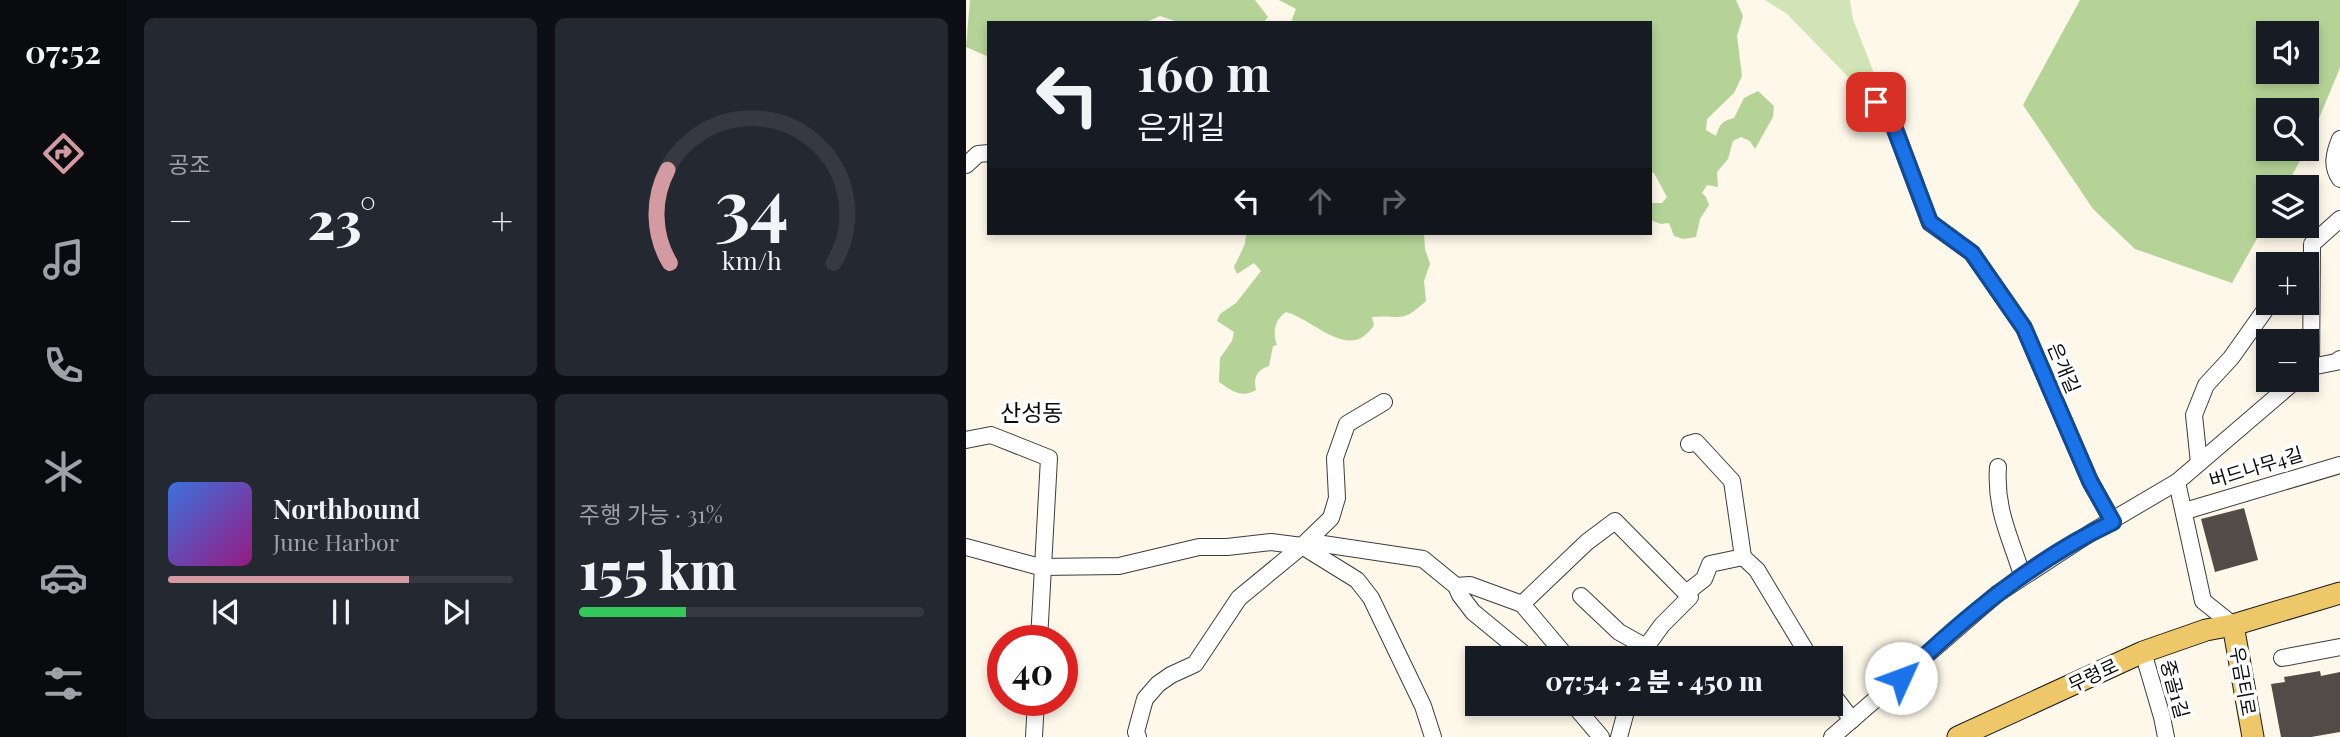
<!DOCTYPE html>
<html lang="ko">
<head>
<meta charset="utf-8">
<style>
	:root { --surface:#171b24; --page:#242831; --text:#f1f3f6; --muted:#9ea1a6; --line:#363941; --accent:#d39aa2 }
	body { margin:0; font-family:"Playfair Display","Noto Sans KR",serif; background:var(--page); color:var(--text); height:100vh; display:flex; flex-direction:column; font-size:26px; white-space:nowrap }
	* { box-sizing:border-box; margin:0 }
	p { font-size:23px; color:var(--muted) }
	.icon { flex:none; width:38px; height:38px; fill:none; stroke:currentColor; stroke-width:2; stroke-linecap:round; stroke-linejoin:round }
	.map { position:relative; flex:1; overflow:hidden }
	.side { display:flex; flex-direction:column; gap:18px; padding:18px; background:#0d0f14; width:840px }
	.side>* { flex:none }
	.hud { position:absolute; left:21px; top:21px; width:665px; height:214px; border-radius:0px; box-shadow:0 4px 10px #0003; background:#171b24; color:var(--text); overflow:hidden }
	.buttons { position:absolute; left:1290px; top:21px; display:grid; gap:14px }
	.buttons a { display:grid; place-items:center; width:63px; height:63px; border-radius:0px; background:var(--surface); box-shadow:0 4px 10px #0003; font-size:35px }
	.speed { position:absolute; left:21px; top:625px; display:flex; gap:14px; font-size:35px; font-weight:700; text-align:center }
	.speed>* { display:grid; place-content:center; width:91px; height:91px; border-radius:50%; background:var(--surface); box-shadow:0 4px 10px #0003; line-height:1 }
	.speed .limit { border:10px solid #d22; background:#fff; color:#111 }
	.pin { position:absolute; display:grid; place-items:center; width:60px; height:60px; color:#fff; margin:-30px; border-radius:14px; box-shadow:0 4px 10px #0006 }
	.me { position:absolute; width:77px; margin:-38px; rotate:47deg; stroke-linejoin:round; filter:drop-shadow(0 0 5px #0008) }
	.turn { display:flex; align-items:center; gap:24px; height:147px; padding:0 35px; font-size:32px }
	.turn .icon { width:91px; height:91px; stroke-width:2.5 }
	.turn b { display:block; font-size:49px; line-height:60px }
	.lanes { display:flex; align-items:center; height:66px; padding:0 35px; background:#0003; justify-content:center; gap:35px; direction:ltr }
	.lanes .off { opacity:.35 }
	.big { font-size:52px; font-weight:800; line-height:1.1 }
	.side .widget { flex:1; display:flex; flex-direction:column; justify-content:center; gap:10px; min-width:0; padding:0 24px; border-radius:10px; background:var(--page) }
	.side .dial { align-items:center; gap:0 }
	.dial svg { height:182px; overflow:visible; fill:none; stroke:var(--line); stroke-width:7; stroke-linecap:round; text-anchor:middle }
	.dial text { fill:var(--text); stroke:none }
	.song { display:flex; align-items:center; gap:21px }
	.cover { width:84px; height:84px; border-radius:10px; background:linear-gradient(135deg,hsl(220 70% 55%),hsl(310 70% 35%)) }
	.played { height:7px; border-radius:4px; background:linear-gradient(90deg,var(--accent) 70%,var(--line) 70%) }
	.keys { display:flex; justify-content:space-around; direction:ltr }
	.heat { display:flex; justify-content:space-between; align-items:center; font-size:38px; direction:ltr }
	.charge { height:10px; border-radius:5px; background:linear-gradient(90deg,#34c759 31%,var(--line) 0) }
	.side .tiles { flex:1; display:grid; gap:18px; grid-template-columns:repeat(2,1fr) }
	.trip { position:absolute; left:499px; top:646px; width:378px; height:70px; border-radius:0px; background:var(--surface); box-shadow:0 4px 10px #0003; font-weight:800; line-height:70px; text-align:center }
	main { display:flex; flex:1; min-height:0 }
	.tab-bar { display:flex; flex-direction:column; width:126px; justify-content:space-around; align-items:center; background:#090b0e; color:var(--muted) }
	.tab-bar .icon { width:49px; height:49px }
	.tab-bar .selected { color:var(--accent) }
	.tab-bar b { font-size:32px; color:var(--text) }
	.map>svg:first-child { display:block }
	.green { fill:#d0e4b6 }
	.forest { fill:#b5d397; fill-rule:evenodd }
	.building { fill:#524b47 }
	.lines { fill:none; stroke-linecap:round; stroke-linejoin:round }
	.minor-casing { stroke:#3d3d3d; stroke-width:18 }
	.major-casing { stroke:#1b1b1b; stroke-width:23 }
	.minor { stroke:#fff; stroke-width:16 }
	.major { stroke:#eec769; stroke-width:21 }
	.route-casing { stroke:#114b97; stroke-width:18 }
	.route { stroke:#1a73e8; stroke-width:12 }
	.labels { text-anchor:middle; stroke-width:7; stroke-linejoin:round; paint-order:stroke }
	.street-label { font-size:19px; fill:#0a0a0a; stroke:#fff }
	.quarter-label { font-size:23px; fill:#0a0a0a; stroke:#fff }
</style>
</head>
<body>
<main>
<nav class="tab-bar">
<b>07:52</b>
<svg class="icon selected" aria-label="directions" viewBox="0 0 24 24"><path d="M12 3l9 9-9 9-9-9zM9 14v-3h6M13 9l2 2-2 2"/></svg>
<svg class="icon" aria-label="music" viewBox="0 0 24 24"><path d="M9 18V5l10-2v13"/><circle cx="6" cy="18" r="3"/><circle cx="16" cy="16" r="3"/></svg>
<svg class="icon" aria-label="phone" viewBox="0 0 24 24"><path d="M5 4h4l2 5-3 2q2 4 5 5l2-3 5 2v4C11 20 4 13 5 4z"/></svg>
<svg class="icon" aria-label="climate" viewBox="0 0 24 24"><path d="M12 3v18M4 7l16 10M4 17L20 7"/></svg>
<svg class="icon" aria-label="car" viewBox="0 0 24 24"><path d="M5 17H2v-5l4-1 3-4h7l3 4 3 1v5h-3M9 17h6M6 11h13"/><circle cx="7" cy="17" r="2"/><circle cx="17" cy="17" r="2"/></svg>
<svg class="icon" aria-label="filters" viewBox="0 0 24 24"><path d="M4 7h16M4 17h16"/><circle cx="9" cy="7" r="2"/><circle cx="15" cy="17" r="2"/></svg>
</nav>
<section class="side">
<div class="tiles">
<div class="widget"><p>공조</p>
<div class="heat"><a>−</a><b class="big">23°</b><a>+</a></div>
</div>
<div class="widget dial"><svg viewBox="0 0 100 80">
<path d="M14 69A42 42 0 1 1 86 69"/>
<path d="M14 69A42 42 0 0 1 13 28" stroke="#d39aa2"/>
<text x="50" y="56" font-size="32" font-weight="700">34</text>
<text x="50" y="72" font-size="11">km/h</text>
</svg></div>
<div class="widget">
<div class="song"><i class="cover"></i><div><b>Northbound</b><p>June Harbor</p></div></div>
<div class="played"></div>
<div class="keys"><svg class="icon" aria-label="previous" viewBox="0 0 24 24"><path d="M18 5L8 12l10 7zM5 5v14"/></svg><svg class="icon" aria-label="pause" viewBox="0 0 24 24"><path d="M8 5v14M16 5v14"/></svg><svg class="icon" aria-label="next" viewBox="0 0 24 24"><path d="M6 5l10 7-10 7zM19 5v14"/></svg></div>
</div>
<div class="widget"><p>주행 가능 · 31%</p><b class="big">155 km</b><div class="charge"></div></div>
</div>
</section>
<div class="map">
<svg width="1374" height="737" viewBox="0 0 1374 737">
	<rect width="100%" height="100%" fill="#fdf8e9"/>
	<path class="green" d="M799,0H884L887,19L911,81L894,89L821,14Z"/>
	<g class="forest">
		<path d="M4,0H289L302,17L297,23H215L194,16L178,23H23V57L0,47Z"/>
		<path d="M313,0H770L777,16L771,36L776,76L768,93L741,119L740,130L750,136C754,124 756,121 768,118L778,98L792,91L808,106L807,117L789,149L784,141L775,137L767,141L762,159L751,172L752,187L741,185L736,193L740,197L743,205L734,219L730,237L717,239L708,236L703,223L695,224L684,220L686,203H696L701,197L688,173L684,172V23H327L326,19L330,9Z"/>
		<path d="M1114,0H1374V68L1341,147L1340,110H1302V149H1340L1320,187H1302V219L1266,283L1169,249L1127,209L1057,105ZM1302,33H1340V72H1302Z"/>
		<path d="M280,233H458L459,249L464,264L458,281L460,301C434,325 435,314 406,317L408,325C384,363 349,320 320,312C309,319 306,333 311,345L307,346L303,366C291,370 287,377 290,390C275,399 265,390 253,382L254,358L266,341L268,332L251,321L254,314L270,303L295,271L288,263L271,274L268,267L279,244Z"/>
	</g>
	<g class="building">
		<path d="M1278,508L1292,560L1249,572L1235,519Z"/>
		<path d="M1354,671L1355,676L1374,672V732L1345,737H1315L1305,684L1319,682L1318,677Z"/>
	</g>
	<g class="lines">
		<defs>
			<g id="minor">
				<path d="M910,102L924,116L964,223L1006,253L1058,328L1124,481L1147,522"/>
				<path d="M1374,139C1368,154 1365,166 1374,179"/>
				<path d="M0,165L12,154L23,153"/>
				<path d="M1345,367L1370,362L1374,359"/>
				<path d="M1340,371L1345,367L1346,244L1374,219"/>
				<path d="M0,440L25,435L83,458L73,640"/>
				<path d="M1233,463L1228,415L1240,385L1265,358L1304,303"/>
				<path d="M1032,467C1029,510 1044,536 1056,575"/>
				<path d="M1211,482L1237,601L1267,625"/>
				<path d="M1219,511L1374,465"/>
				<path d="M336,546L391,580L405,598L457,706L467,737"/>
				<path d="M0,547L74,567L153,566L233,547H261L305,542L336,546L357,544L457,559L490,586L494,595L507,612L563,658"/>
				<path d="M777,557L791,570L844,658"/>
				<path d="M490,586L504,585L556,604L599,655"/>
				<path d="M720,593L738,579L744,564L777,557L766,481L730,442L723,444"/>
				<path d="M556,604L621,542L649,521L724,597L696,625L680,647L653,632L615,596"/>
				<path d="M1177,652L1196,717L1200,737"/>
				<path d="M1316,658L1374,647"/>
				<path d="M864,691L886,720"/>
				<path d="M607,704L635,737"/>
				<path d="M68,737L70,700"/>
				<path d="M172,737L170,732L179,699L192,684L205,675L229,664L273,598L336,546L365,518L371,498L369,458L381,424L418,402"/>
				<path d="M653,737L662,704"/>
				<path d="M866,737L1031,594L1126,532L1211,482L1330,380"/>
			</g>
			<g id="major">
				<path d="M1267,625L1287,737"/>
				<path d="M992,737L1177,652L1240,630L1267,625L1374,593"/>
			</g>
		</defs>
		<use href="#minor" class="minor-casing"/>
		<use href="#major" class="major-casing"/>
		<use href="#minor" class="minor"/>
		<use href="#major" class="major"/>
	</g>
	<g class="lines">
		<defs>
			<path id="route" d="M910,102L924,116L964,222L1006,253L1058,328L1124,481L1147,522C1067,560 999,617 935,678"/>
		</defs>
		<use href="#route" class="route-casing"/>
		<use href="#route" class="route"/>
	</g>
	<g class="labels">
		<g class="street-label">
			<text transform="translate(1098 368) rotate(67)" y="7">은개길</text>
			<text transform="translate(1290 467) rotate(-17)" y="7">버드나무4길</text>
			<text transform="translate(1127 675) rotate(-25)" y="7">무령로</text>
			<text transform="translate(1277 681) rotate(80)" y="7">우금티로</text>
			<text transform="translate(1209 689) rotate(75)" y="7">중골1길</text>
		</g>
		<g class="quarter-label">
			<text x="66" y="421">산성동</text>
		</g>
	</g>
</svg>
<div class="buttons">
<a><svg class="icon" aria-label="sound" viewBox="0 0 24 24"><path d="M4 9h4l5-4v14l-5-4H4zM17 9q2 3 0 6"/></svg></a>
<a><svg class="icon" aria-label="search" viewBox="0 0 24 24"><circle cx="10" cy="10" r="6"/><path d="M15 15l6 6"/></svg></a>
<a><svg class="icon" aria-label="layers" viewBox="0 0 24 24"><path d="M12 4l9 5-9 5-9-5zM3 14l9 5 9-5"/></svg></a>
<a>+</a>
<a>−</a>
</div>
<div class="speed"><div class="limit">40</div></div>
<div class="pin" style="left:910px;top:102px;background:#d93025"><svg class="icon" aria-label="arrive" viewBox="0 0 24 24"><path d="M6 21V4h12l-3 4 3 4H6"/></svg></div>
<svg class="me" style="left:935px;top:678px" viewBox="-20 -20 40 40"><circle r="19" fill="#fff"/><path d="M0-13L10 11 0 6-10 11z" fill="#1a73e8"/></svg>
<div class="trip">07:54 · 2 분 · 450 m</div>
<div class="hud">
<div class="turn"><svg class="icon" aria-label="left" viewBox="0 0 24 24"><path d="M17 20v-9H6M10 6l-5 5 5 5"/></svg><div><b>160 m</b>은개길</div></div>
<div class="lanes"><svg class="icon" aria-label="left" viewBox="0 0 24 24"><path d="M17 20v-9H6M10 6l-5 5 5 5"/></svg><svg class="icon off" aria-label="ahead" viewBox="0 0 24 24"><path d="M12 20V5M6 11l6-6 6 6"/></svg><svg class="icon off" aria-label="right" viewBox="0 0 24 24"><path d="M7 20v-9h11M14 6l5 5-5 5"/></svg></div>
</div>
</div>
</main>
</body>
</html>
